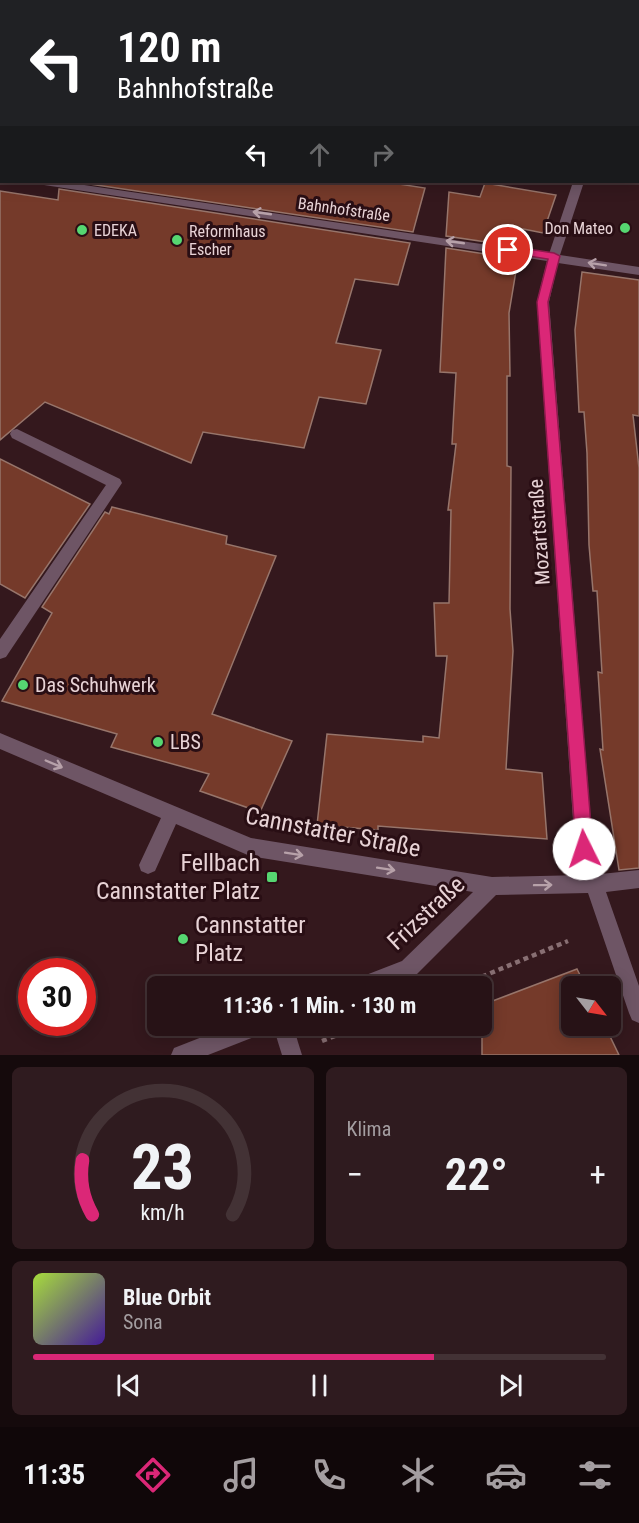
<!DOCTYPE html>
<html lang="de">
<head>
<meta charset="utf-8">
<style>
	:root { --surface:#271216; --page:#2f1b1f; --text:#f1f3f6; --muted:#a49ea1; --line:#433235; --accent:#db2777 }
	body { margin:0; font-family:"Roboto Condensed",sans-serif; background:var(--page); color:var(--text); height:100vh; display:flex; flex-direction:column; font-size:22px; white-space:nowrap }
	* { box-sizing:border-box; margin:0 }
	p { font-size:20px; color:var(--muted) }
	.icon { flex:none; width:33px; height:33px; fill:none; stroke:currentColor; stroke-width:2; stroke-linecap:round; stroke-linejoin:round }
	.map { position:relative; height:1055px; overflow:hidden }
	.drawer { display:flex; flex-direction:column; gap:12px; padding:12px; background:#150a0c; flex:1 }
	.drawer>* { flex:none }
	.top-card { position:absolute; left:0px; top:0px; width:639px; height:183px; box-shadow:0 3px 15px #0003,0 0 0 2px var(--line); background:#202124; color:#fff; overflow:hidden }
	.needle { width:39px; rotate:121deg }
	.buttons { position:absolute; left:561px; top:976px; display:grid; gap:12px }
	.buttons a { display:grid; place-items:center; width:60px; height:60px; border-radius:9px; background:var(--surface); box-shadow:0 3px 15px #0003,0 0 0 2px var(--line); font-size:30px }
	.speed { position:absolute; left:18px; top:958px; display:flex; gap:12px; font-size:30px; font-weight:700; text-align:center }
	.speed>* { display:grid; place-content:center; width:78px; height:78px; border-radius:50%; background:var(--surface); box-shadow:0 3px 15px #0003,0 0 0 2px var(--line); line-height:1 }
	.speed .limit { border:9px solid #d22; background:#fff; color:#111 }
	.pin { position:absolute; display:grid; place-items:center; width:51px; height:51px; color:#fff; margin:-26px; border:3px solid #fff; border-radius:50%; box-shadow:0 2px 6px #0007 }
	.me { position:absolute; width:66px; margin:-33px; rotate:356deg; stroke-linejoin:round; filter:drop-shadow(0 0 4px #0008) }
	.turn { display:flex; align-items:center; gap:21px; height:126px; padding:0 18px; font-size:27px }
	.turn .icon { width:78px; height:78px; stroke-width:2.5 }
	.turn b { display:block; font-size:42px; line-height:51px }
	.lanes { display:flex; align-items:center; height:57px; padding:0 18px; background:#0003; justify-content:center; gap:30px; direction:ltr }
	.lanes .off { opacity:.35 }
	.big { font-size:45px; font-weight:700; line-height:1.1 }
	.drawer .widget { flex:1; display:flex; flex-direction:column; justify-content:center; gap:9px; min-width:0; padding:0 21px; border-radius:9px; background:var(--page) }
	.drawer .dial { align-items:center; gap:0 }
	.dial svg { height:156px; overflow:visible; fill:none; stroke:var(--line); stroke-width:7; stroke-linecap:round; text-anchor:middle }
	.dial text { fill:var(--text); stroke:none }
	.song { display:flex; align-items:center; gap:18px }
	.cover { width:72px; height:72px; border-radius:9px; background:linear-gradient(135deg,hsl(80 70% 55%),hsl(260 70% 35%)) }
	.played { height:6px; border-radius:3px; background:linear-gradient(90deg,var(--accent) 70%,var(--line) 70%) }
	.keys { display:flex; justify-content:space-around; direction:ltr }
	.heat { display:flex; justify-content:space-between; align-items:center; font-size:33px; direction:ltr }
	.drawer .tiles { flex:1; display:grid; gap:12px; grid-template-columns:1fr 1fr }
	.widget:last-child { grid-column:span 2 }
	.trip { position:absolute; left:147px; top:976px; width:345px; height:60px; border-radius:9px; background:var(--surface); box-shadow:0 3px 15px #0003,0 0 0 2px var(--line); font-weight:700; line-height:60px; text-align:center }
	.dock { display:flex; height:96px; justify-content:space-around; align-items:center; background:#100709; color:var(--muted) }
	.dock .icon { width:42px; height:42px }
	.dock .current { color:var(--accent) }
	.dock b { font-size:27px; color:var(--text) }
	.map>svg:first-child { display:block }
	.green { fill:#442603 }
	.building { fill:#753a2a; stroke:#97756b; stroke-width:1.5 }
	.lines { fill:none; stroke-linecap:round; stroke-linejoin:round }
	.path { stroke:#886f73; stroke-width:4.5; stroke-dasharray:5 4; stroke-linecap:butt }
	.minor { fill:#6e5565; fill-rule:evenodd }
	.oneway { stroke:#b7a1a9 }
	.route { fill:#db2777; stroke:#8e194d; stroke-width:1.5 }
	.poi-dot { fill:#56d671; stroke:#290e14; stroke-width:2 }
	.labels { text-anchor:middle; stroke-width:6; stroke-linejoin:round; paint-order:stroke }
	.far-street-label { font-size:16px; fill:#e8d3d6; stroke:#290e14 }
	.far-poi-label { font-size:16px; fill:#e8d3d6; stroke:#290e14; text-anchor:start }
	.street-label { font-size:20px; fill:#e8d3d6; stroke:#290e14 }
	.poi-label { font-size:20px; fill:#e8d3d6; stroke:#290e14; text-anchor:start }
	.near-street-label { font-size:24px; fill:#e8d3d6; stroke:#290e14 }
	.near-poi-label { font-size:24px; fill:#e8d3d6; stroke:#290e14; text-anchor:end }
</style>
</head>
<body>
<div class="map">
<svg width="639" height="1055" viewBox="0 0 639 1055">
	<rect width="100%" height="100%" fill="#34181d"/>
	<path class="green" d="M172,0H552L169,2Z"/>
	<g class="building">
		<path d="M76,182H386L425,188L413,232Z"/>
		<path d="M485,183L556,195L543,233L523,229L520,247L446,236L449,192L480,197Z"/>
		<path d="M59,189L410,243L398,285L355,279L336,343L381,350L366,404L319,397L304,448L203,432L191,463L45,402L0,440V191L58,200Z"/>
		<path d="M446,248L518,259L509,313L510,376H507V466L511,467L510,609L513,651L506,769L542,773L547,839L378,826V830L317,825L327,734L423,742V736L439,738L447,656H436L434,603H449L451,510H448L456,444H452L456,373L440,372Z"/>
		<path d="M582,272L639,280V416L633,415L639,468V868L619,870L600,749L603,750L598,672L602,673L597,591H593L589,545L587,453L584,412H579L575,330Z"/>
		<path d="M0,459L90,504L25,598L0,584Z"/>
		<path d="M112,507L227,536L226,544L276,556L212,714L292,741L260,812L200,791L209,774L111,747L117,734L2,701L52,613L42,607L105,512L109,514Z"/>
		<path d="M577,969L586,987H572V1026H605L619,1055H482V1005Z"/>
	</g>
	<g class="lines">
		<g class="path">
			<path d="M457,987L568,941"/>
			<path d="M322,1041L361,1026"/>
		</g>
		<g class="minor">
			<path d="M115,0H125L114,2Z"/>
			<path d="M235,0H250L251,2H236Z"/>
			<path d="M639,8V18H638V9Z"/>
			<rect x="638" y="60" width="1" height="6"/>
			<path d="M0,73H2L0,80Z"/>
			<rect x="0" y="172" width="2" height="6"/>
			<path d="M38,182H64L549,254L573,182H584L560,255L639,267V275L558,263L549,302L593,849L601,874L639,870V888L606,892L639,986V1023L632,1020L629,1013L588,893L496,895L416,975L385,987H350L353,980L402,961L473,892L250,856L176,824L155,871L148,874L141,871L139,865L161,818L0,749V733L251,838L492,877L583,875L575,849L537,302L547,261L44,185Z"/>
			<path d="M17,429L120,479L122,483L6,657L0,659V639L106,485L12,438L10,434L12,430Z"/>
			<path d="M230,1026H267L264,1033L208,1055H171L174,1048Z"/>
			<path d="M273,1026H293L302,1055H282Z"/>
		</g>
	</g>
	<defs><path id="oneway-shaft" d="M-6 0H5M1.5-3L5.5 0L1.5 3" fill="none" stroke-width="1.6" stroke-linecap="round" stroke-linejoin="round" transform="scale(1.5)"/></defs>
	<g class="oneway">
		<use href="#oneway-shaft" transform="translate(262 213) rotate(-172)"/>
		<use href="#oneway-shaft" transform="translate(455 242) rotate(-172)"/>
		<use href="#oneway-shaft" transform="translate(597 264) rotate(-171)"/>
		<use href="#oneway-shaft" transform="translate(54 764) rotate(23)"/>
		<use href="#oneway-shaft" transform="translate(294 854) rotate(9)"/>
		<use href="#oneway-shaft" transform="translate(386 869) rotate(9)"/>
		<use href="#oneway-shaft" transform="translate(543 885) rotate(-1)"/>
	</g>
	<path class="route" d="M508,246L554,253L560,256L548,302L593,849L590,854L584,857L578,854L576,849L537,302L548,259L504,252V247Z"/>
	<g class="poi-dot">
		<circle cx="625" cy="228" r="6"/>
		<circle cx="82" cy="230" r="6"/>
		<circle cx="177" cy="240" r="6"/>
		<circle cx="23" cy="685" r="6"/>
		<circle cx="158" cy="742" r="6"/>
		<rect x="266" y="871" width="12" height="12" rx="3"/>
		<circle cx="183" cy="939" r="6"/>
	</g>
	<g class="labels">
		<g class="far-street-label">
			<text transform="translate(344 209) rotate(8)" y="6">Bahnhofstraße</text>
		</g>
		<g class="far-poi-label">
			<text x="613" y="234" text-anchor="end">Don Mateo</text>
			<text x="94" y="236">EDEKA</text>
			<text x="189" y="237">Reformhaus<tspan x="189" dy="18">Escher</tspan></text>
		</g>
		<g class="street-label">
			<text transform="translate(539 532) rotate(-94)" y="7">Mozartstraße</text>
		</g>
		<g class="poi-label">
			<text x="35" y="692">Das Schuhwerk</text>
			<text x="170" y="749">LBS</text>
		</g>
		<g class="near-street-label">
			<text transform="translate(333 832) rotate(11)" y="8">Cannstatter Straße</text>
			<text transform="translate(426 913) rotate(-43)" y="8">Frizstraße</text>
		</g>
		<g class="near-poi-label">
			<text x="260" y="871">Fellbach<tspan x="260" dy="28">Cannstatter Platz</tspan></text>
			<text x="195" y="933" text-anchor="start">Cannstatter<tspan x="195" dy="28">Platz</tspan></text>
		</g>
	</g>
</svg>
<div class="buttons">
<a><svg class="needle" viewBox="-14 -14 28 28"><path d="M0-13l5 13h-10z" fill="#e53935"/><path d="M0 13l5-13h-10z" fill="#a49ea1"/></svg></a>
</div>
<div class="speed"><div class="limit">30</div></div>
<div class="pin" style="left:508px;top:250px;background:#d93025"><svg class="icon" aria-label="arrive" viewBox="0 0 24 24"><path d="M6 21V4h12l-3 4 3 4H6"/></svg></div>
<svg class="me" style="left:584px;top:849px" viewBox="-20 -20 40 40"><circle r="19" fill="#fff"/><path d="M0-13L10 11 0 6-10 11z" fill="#db2777"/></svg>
<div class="trip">11:36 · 1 Min. · 130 m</div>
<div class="top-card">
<div class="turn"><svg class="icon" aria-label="left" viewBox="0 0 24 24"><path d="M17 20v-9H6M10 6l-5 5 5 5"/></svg><div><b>120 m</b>Bahnhofstraße</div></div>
<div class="lanes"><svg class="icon" aria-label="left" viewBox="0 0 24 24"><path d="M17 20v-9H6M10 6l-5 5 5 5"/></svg><svg class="icon off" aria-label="ahead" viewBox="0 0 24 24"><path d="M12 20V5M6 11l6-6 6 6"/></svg><svg class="icon off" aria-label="right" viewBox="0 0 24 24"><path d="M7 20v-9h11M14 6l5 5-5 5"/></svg></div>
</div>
</div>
<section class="drawer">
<div class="tiles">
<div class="widget dial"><svg viewBox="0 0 100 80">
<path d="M14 69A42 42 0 1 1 86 69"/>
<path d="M14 69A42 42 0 0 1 9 41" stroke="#db2777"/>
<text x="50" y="56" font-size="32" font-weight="700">23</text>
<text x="50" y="72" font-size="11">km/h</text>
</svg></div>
<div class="widget"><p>Klima</p>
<div class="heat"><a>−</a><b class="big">22°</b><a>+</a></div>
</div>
<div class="widget">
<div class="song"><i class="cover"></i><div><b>Blue Orbit</b><p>Sona</p></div></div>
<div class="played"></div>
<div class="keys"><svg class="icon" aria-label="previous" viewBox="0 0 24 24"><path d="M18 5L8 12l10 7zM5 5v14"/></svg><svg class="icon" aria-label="pause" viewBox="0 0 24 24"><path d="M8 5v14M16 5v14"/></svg><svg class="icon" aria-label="next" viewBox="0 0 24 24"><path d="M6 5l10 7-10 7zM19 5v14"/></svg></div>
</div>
</div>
</section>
<nav class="dock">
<b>11:35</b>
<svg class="icon current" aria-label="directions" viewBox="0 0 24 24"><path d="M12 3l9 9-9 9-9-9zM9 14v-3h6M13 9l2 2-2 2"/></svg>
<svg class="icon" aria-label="music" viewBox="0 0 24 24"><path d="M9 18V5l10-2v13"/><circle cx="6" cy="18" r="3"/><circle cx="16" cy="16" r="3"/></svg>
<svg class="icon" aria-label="phone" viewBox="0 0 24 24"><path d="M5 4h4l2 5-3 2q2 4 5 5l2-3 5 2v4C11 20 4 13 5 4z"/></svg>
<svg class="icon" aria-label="climate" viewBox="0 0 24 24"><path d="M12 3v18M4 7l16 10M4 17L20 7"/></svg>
<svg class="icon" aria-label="car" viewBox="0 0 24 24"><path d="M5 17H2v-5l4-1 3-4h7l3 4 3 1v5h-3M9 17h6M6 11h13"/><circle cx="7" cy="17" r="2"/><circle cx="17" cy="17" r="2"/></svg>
<svg class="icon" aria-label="filters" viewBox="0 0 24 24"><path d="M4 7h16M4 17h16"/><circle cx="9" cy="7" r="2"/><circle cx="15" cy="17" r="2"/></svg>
</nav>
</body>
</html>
